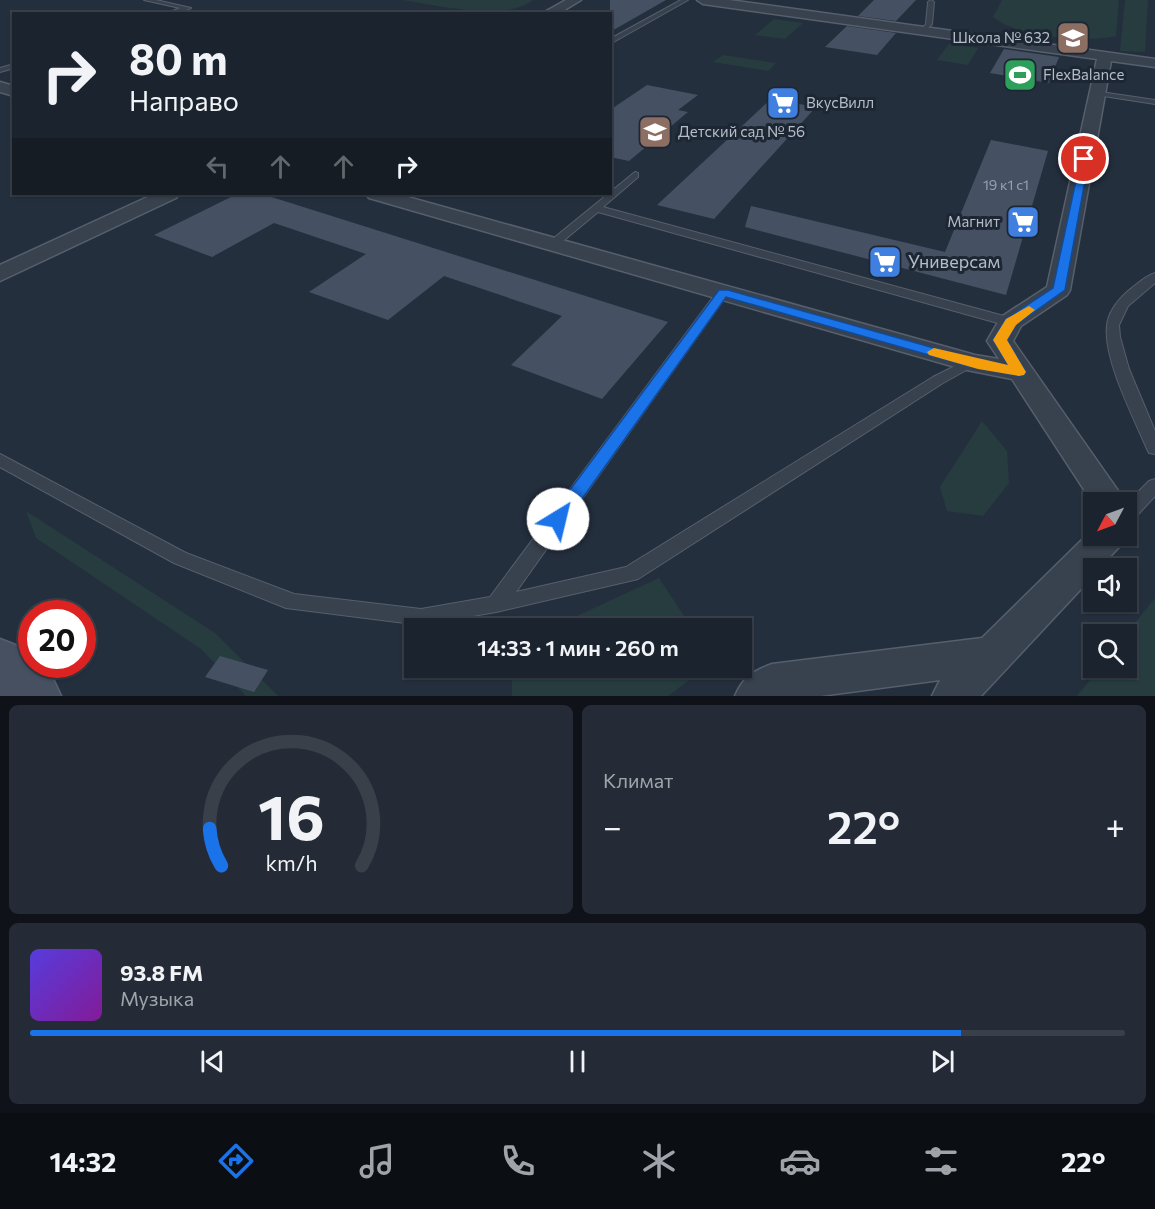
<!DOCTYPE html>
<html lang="ru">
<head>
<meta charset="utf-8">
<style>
	:root { --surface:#1b232e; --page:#242b36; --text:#f1f3f6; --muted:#a0a4aa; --line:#39404a; --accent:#1a73e8 }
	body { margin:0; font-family:Commissioner,sans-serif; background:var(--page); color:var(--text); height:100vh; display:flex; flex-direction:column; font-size:22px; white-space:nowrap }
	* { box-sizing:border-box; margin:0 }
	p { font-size:20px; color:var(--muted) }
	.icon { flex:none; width:33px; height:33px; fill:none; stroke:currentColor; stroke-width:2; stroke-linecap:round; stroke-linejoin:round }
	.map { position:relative; height:696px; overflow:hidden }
	.details { display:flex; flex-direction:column; gap:9px; padding:9px; background:#0f1319; flex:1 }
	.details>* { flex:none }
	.banner { position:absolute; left:12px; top:12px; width:600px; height:183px; border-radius:0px; box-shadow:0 2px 4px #0004,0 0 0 2px var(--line); background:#1b232e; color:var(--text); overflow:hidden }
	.needle { width:39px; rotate:229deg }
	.fabs { position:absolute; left:1083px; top:492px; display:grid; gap:12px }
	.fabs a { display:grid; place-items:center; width:54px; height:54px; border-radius:0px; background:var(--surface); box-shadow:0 2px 4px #0004,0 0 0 2px var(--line); font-size:30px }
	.speed { position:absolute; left:18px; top:600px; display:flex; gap:12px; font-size:30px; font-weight:700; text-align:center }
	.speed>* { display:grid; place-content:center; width:78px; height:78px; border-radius:50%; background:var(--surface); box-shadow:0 2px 4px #0004,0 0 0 2px var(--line); line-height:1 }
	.speed .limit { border:9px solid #d22; background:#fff; color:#111 }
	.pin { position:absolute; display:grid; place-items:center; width:51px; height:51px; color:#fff; margin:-26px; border:3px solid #fff; border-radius:50%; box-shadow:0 2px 6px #0007 }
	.me { position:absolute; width:66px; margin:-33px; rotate:36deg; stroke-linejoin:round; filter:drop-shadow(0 0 4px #0008) }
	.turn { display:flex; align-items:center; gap:21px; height:126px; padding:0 18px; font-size:27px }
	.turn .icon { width:78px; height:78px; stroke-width:2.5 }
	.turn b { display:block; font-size:42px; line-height:51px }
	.lanes { display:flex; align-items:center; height:57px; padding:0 18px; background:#0003; justify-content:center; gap:30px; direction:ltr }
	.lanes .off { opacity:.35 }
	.big { font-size:45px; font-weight:600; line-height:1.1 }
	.details .tile { flex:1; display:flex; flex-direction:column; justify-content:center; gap:9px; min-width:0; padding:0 21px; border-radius:9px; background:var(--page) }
	.details .dial { align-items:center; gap:0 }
	.dial svg { height:156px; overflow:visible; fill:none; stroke:var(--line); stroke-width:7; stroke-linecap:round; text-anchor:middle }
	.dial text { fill:var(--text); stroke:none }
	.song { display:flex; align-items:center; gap:18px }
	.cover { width:72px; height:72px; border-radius:9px; background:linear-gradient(135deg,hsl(250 70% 55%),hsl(290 70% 35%)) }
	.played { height:6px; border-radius:3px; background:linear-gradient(90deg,var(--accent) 85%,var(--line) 85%) }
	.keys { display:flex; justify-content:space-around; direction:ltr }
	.heat { display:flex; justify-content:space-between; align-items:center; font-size:33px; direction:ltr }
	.details .tiles { flex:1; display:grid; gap:9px; grid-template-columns:1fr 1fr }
	.tile:last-child { grid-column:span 2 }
	.trip { position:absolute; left:404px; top:618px; width:348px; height:60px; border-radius:0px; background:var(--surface); box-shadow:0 2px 4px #0004,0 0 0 2px var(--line); font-weight:600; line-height:60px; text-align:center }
	.tabs { display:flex; height:96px; justify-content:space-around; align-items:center; background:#0b0e12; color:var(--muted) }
	.tabs .icon { width:42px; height:42px }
	.tabs .current { color:var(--accent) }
	.tabs b { font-size:27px; color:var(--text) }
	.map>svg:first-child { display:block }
	.green { fill:#263c3f }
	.building { fill:#455162 }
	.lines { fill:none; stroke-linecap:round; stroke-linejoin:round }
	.lane-casing { stroke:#565f6c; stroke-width:2 }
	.street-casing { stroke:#565f6c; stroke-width:3 }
	.secondary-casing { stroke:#565f6c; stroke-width:3 }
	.lane { fill:#38414e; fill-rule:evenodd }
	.street { fill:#38414e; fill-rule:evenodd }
	.secondary { fill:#465061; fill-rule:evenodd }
	.route { fill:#1a73e8; stroke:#114b97; stroke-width:1.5 }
	.slow { fill:#f59e0b }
	.labels { text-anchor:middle; stroke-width:6; stroke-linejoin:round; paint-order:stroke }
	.far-number-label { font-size:14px; fill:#98a1af }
	.far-poi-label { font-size:15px; fill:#b4bcc9; stroke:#1d2633; text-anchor:start }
	.poi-label { font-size:18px; fill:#b4bcc9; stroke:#1d2633; text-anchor:start }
</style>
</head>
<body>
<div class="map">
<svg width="1155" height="696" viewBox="0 0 1155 696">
	<rect width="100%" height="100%" fill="#242f3e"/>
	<g class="green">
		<path d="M403,0H533C507,22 434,5 403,0Z"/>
		<path d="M1002,0H1119L1116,36C1087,43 1016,37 993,17Z"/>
		<path d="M1125,0H1148L1145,52L1120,51Z"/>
		<path d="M774,19L803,23L785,39L755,35Z"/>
		<path d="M949,44L978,48L968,65L937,60Z"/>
		<path d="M723,55L776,63L768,71L713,62Z"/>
		<path d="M982,421L1007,451L1009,483L983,516L947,511L940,487Z"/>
		<path d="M26,511L215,633L278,696H246L201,649L36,538Z"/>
		<path d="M659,578L692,628H551Z"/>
		<path d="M1155,598V696H1077L1100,668H1126V634Z"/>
		<path d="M512,668H705L668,696H512Z"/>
	</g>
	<g class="building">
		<path d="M610,0H666L610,32Z"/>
		<path d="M874,0H916L896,21L858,16Z"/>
		<path d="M847,26L896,33L877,55L825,47Z"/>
		<path d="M1004,49L1059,57L1049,83L990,73Z"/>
		<path d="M647,85L698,95L678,110L688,112L629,161L610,157V110Z"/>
		<path d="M771,99L816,107L714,219L657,205Z"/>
		<path d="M991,140L1048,151L1006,295L745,227L751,206L945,252Z"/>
		<path d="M237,194H262L668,322L602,399L511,365L562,316L444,276L388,320L309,292L366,254L274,223L212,257L154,235Z"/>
		<path d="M220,656L268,670L254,692L205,677Z"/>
	</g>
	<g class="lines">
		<defs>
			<g id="lane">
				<path d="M144,0H156L191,8L176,14H165L180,8Z"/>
				<path d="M681,0H688L610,44V39Z"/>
				<path d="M931,0L934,2L932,24L925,31H921L926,24L928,2Z"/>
				<path d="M14,64V68L0,72V68Z"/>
				<path d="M1094,91L1155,100V104L1097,95H1094Z"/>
				<path d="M635,172L638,173V177L603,207L1015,319L1016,322L1015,325H1005L598,212L557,246H549V242Z"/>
				<path d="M1155,273V283L1128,306L1119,325L1120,337L1129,369L1155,431V454L1149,453L1147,449C1134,418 1103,359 1107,326C1108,312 1118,300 1128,291C1136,285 1145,276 1155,273Z"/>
				<path d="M723,288L729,292L516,592L626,567L933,377L967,360L972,359L979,363L943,383L638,579L496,612L421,625L286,608L174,563L0,467V454L186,553L294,594L421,609L490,597L719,289Z"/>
				<path d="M1155,479V496L1132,521L1126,522V504L1149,481Z"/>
			</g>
			<g id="street">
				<path d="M566,0H581L558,14H541Z"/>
				<path d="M697,0H729L1155,59V67L1111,61L1070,290L1067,295L1021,326L1013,341L1126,502H1094V505L1012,379L962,369L369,198L366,194H397L975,355L999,359L987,341L1001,317L1047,287L1097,59L703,4Z"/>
				<path d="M0,82L14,86V96L0,92Z"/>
				<path d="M154,194H179L176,198L0,281V265Z"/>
				<path d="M1094,528V536H1126L1120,546L1099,568H1094V575L981,696H932L940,680L820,696H735C743,677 753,671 772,664L982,638Z"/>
			</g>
			<path id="secondary" d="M0,639L18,646L32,659V664H38L53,679L61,696H0Z"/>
		</defs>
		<use href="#lane" class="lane-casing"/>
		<use href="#street" class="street-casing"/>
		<use href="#secondary" class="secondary-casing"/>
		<use href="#lane" class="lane"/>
		<use href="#street" class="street"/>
		<use href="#secondary" class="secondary"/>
	</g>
	<path class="route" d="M1081,157L1089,159L1065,290L1016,325L1007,340L1026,372L1024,375L1019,376L967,366L726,297L564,524L558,526L552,524L549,519L552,514L719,290H728L973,359L1008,365L993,340L1006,319L1053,288Z"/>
	<path class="slow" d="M1029,306L1035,310L1016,325L1007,340L1026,372L1024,375L1019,376L978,369L929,355L927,352L934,348L1008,365L993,340L1006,319Z"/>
	<defs>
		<symbol id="school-square" viewBox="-11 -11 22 22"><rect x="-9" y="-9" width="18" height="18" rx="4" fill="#8d6e63" stroke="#1d2633"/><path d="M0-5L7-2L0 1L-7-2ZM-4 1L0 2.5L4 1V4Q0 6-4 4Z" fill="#fff"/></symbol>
		<symbol id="stadium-square" viewBox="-11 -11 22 22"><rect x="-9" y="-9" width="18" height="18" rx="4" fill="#2e9e5b" stroke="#1d2633"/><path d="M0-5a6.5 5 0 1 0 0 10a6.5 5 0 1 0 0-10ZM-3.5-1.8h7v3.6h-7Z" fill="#fff"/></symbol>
		<symbol id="supermarket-square" viewBox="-11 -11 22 22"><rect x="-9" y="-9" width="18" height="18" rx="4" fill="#3f7fe0" stroke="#1d2633"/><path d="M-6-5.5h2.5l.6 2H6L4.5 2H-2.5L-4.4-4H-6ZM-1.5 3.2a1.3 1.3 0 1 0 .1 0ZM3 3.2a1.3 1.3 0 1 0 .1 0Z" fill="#fff"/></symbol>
	</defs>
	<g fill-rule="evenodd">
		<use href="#school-square" x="1054" y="19" width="38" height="38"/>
		<use href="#stadium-square" x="1001" y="56" width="38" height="38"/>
		<use href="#supermarket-square" x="764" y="84" width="38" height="38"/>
		<use href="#school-square" x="636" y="113" width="38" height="38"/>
		<use href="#supermarket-square" x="1004" y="203" width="38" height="38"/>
		<use href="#supermarket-square" x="866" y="243" width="38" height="38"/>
	</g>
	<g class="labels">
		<g class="far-number-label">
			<text x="1006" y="190">19 к1 с1</text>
		</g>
		<g class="far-poi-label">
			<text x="1050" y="43" text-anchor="end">Школа № 632</text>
			<text x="1043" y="80">FlexBalance</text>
			<text x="806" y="108">ВкусВилл</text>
			<text x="678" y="137">Детский сад № 56</text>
			<text x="1000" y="227" text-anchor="end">Магнит</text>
		</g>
		<g class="poi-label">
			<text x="908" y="268">Универсам</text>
		</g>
	</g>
</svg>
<div class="fabs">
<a><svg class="needle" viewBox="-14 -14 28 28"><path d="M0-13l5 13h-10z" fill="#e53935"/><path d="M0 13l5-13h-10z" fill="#a0a4aa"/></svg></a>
<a><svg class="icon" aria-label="sound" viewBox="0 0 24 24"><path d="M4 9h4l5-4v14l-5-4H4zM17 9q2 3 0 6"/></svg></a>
<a><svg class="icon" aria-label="search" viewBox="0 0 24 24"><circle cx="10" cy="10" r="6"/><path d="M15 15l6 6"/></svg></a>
</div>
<div class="speed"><div class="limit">20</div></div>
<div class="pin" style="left:1084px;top:159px;background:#d93025"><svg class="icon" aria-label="arrive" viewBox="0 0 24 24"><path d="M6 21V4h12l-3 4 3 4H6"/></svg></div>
<svg class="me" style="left:558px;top:519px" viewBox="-20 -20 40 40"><circle r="19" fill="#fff"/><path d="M0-13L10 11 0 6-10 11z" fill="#1a73e8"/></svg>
<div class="trip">14:33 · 1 мин · 260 m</div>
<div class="banner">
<div class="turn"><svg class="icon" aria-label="right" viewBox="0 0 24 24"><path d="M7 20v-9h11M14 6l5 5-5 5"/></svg><div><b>80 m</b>Направо</div></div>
<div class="lanes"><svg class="icon off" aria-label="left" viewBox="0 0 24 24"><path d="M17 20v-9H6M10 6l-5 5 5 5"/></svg><svg class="icon off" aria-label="ahead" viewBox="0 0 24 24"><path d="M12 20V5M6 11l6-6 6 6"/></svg><svg class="icon off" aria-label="ahead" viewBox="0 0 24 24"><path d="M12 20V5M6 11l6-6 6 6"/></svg><svg class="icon" aria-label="right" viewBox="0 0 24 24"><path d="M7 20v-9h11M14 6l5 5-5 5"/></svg></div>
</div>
</div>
<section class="details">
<div class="tiles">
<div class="tile dial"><svg viewBox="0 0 100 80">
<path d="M14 69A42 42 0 1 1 86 69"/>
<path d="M14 69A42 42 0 0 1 8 50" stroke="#1a73e8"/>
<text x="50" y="56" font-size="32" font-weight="700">16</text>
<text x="50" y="72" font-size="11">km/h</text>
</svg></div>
<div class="tile"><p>Климат</p>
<div class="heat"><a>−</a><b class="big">22°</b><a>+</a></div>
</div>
<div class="tile">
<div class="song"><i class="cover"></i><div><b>93.8 FM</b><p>Музыка</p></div></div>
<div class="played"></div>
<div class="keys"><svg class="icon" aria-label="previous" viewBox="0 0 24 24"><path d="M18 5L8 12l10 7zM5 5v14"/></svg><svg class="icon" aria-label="pause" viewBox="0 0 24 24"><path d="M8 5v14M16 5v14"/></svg><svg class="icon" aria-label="next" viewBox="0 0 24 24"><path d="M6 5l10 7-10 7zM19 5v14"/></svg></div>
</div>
</div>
</section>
<nav class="tabs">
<b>14:32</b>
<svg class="icon current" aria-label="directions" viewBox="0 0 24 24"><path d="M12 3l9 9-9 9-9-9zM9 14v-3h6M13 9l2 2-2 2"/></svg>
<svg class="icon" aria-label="music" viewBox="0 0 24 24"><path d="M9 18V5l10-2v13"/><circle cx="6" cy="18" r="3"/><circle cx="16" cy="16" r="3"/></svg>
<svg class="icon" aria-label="phone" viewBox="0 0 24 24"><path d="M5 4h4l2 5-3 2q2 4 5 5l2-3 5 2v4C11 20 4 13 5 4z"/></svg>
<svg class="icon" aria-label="climate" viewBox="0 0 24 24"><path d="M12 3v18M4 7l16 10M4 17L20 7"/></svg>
<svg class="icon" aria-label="car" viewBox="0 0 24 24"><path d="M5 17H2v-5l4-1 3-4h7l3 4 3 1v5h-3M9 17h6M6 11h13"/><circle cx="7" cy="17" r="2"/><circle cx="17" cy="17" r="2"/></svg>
<svg class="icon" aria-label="filters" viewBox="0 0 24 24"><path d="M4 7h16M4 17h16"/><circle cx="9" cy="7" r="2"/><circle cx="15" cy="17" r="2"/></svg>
<b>22°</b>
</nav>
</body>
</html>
